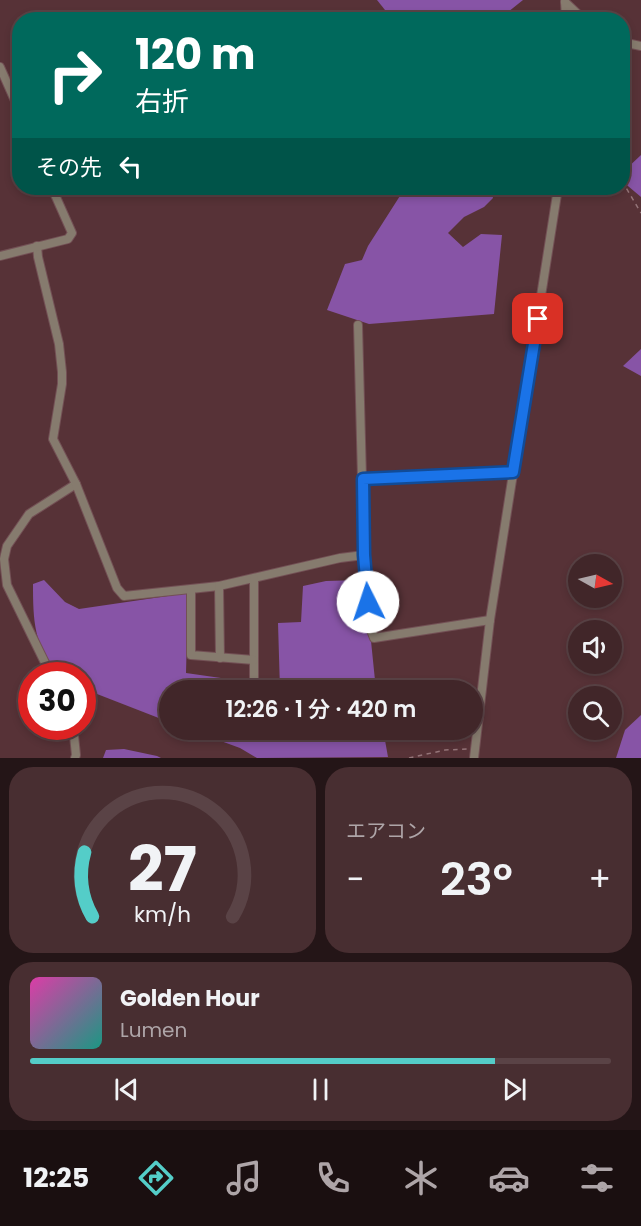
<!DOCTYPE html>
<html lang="ja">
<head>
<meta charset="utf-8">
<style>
	:root { --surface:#412629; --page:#482e31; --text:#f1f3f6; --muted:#aea5a8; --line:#5a4346; --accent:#54cdc8 }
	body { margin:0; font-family:Poppins,"Noto Sans JP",sans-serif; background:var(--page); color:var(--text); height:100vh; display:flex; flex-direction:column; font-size:22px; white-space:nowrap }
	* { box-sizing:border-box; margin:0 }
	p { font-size:20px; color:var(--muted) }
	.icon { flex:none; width:33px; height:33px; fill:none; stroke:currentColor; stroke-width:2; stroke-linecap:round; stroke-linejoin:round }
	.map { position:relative; height:758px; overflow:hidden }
	.sheet { display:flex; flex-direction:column; gap:9px; padding:9px; background:#241517; flex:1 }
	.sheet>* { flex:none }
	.banner { position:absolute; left:12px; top:12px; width:618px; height:183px; border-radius:24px; box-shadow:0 3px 9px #0003,0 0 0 2px var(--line); background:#00695c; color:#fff; overflow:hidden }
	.needle { width:39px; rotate:98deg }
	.tools { position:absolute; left:568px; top:554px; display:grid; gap:12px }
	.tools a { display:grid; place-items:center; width:54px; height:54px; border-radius:50%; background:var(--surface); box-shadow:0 3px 9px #0003,0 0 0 2px var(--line); font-size:30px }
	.speed { position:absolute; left:18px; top:662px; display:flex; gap:12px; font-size:30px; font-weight:700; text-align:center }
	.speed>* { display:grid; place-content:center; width:78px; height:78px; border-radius:50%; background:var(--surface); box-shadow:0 3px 9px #0003,0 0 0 2px var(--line); line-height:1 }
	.speed .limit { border:9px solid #d22; background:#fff; color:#111 }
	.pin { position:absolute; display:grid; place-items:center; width:51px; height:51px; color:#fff; margin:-26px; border-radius:12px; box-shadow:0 3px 9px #0006 }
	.me { position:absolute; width:66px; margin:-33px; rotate:356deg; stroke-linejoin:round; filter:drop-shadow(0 0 4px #0008) }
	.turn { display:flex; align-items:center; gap:21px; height:126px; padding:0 24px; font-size:27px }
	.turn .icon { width:78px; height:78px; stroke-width:2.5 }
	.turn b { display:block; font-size:42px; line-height:51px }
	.then { display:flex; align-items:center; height:57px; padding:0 24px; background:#0003; gap:12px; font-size:22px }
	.big { font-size:45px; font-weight:600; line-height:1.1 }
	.sheet .widget { flex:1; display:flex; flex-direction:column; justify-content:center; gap:9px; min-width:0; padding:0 21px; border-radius:24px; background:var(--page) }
	.sheet .dial { align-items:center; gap:0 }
	.dial svg { height:156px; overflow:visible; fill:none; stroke:var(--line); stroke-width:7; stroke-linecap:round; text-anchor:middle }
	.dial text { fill:var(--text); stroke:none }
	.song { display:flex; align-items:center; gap:18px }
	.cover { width:72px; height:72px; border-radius:9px; background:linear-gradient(135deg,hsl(320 70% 55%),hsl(170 70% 35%)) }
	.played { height:6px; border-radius:3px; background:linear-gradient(90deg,var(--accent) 80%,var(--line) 80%) }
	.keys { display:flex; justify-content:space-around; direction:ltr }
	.heat { display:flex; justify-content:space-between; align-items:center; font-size:33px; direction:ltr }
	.sheet .tiles { flex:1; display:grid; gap:9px; grid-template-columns:1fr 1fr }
	.widget:last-child { grid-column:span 2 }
	.trip { position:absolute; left:159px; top:680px; width:324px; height:60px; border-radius:30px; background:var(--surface); box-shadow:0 3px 9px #0003,0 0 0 2px var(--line); font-weight:600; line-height:60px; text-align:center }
	.tabs { display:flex; height:96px; justify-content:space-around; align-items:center; background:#1a0f10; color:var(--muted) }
	.tabs .icon { width:42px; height:42px }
	.tabs .selected { color:var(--accent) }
	.tabs b { font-size:27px; color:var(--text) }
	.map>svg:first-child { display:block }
	.forest { fill:#8754a6 }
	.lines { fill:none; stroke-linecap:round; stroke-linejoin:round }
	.minor-casing { stroke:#735055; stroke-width:10 }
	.path { stroke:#957579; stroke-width:1.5; stroke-dasharray:4.5 4.5; stroke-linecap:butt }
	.minor { stroke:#867b6e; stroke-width:8 }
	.route-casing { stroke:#114b97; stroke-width:15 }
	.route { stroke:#1a73e8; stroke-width:10 }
</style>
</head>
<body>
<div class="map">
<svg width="641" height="758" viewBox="0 0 641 758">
	<rect width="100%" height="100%" fill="#573237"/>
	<g class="forest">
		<path d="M377,0H523L499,19L393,20Z"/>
		<path d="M641,155V197L622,181L623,172Z"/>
		<path d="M405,188H491L493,198L484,207L464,217L448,233L463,247L481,234L502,235L494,314L369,324L327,310L345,264L362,260L368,246Z"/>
		<path d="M641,349V376L623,366Z"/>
		<path d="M44,580L65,602L79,609L188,593L186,673L249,682V690H170L169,722L97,694L83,708L82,675H58C34,645 33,621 33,584Z"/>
		<path d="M360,580L364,608L371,641L376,690H280L278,623L301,622L303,586L326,581Z"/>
		<path d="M641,715V758H616L625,730Z"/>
		<path d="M188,729H249L250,740L280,732V729H383L388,757L257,758L240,748Z"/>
		<path d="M124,749L157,756L161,758H103L106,750Z"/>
	</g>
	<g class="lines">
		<defs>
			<g id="minor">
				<path d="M565,1L566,20"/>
				<path d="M565,2L584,20"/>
				<path d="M622,42L641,46"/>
				<path d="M0,67L20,112"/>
				<path d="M37,246L38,257L59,344L62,372V384L53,439L76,484L29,514L7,546L4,559L7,585L51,675"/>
				<path d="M0,256L68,239L72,233L52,188"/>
				<path d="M358,325L364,555L369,625L374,638L490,620"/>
				<path d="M363,479L513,473"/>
				<path d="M76,484L117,588L124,596L219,586L340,558L364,555"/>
				<path d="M254,579V690"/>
				<path d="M219,586L220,658"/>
				<path d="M191,590V655L254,660"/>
				<path d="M73,726L76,755L75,758"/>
				<path d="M474,758L490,620L558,188"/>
			</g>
		</defs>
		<use href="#minor" class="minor-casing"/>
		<g class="path">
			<path d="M622,181L641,213"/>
			<path d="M409,758L445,750L469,749"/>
		</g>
		<use href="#minor" class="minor"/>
	</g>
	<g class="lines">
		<defs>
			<path id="route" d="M368,602L364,555L363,479L513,472L538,319"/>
		</defs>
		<use href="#route" class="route-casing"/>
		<use href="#route" class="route"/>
	</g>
</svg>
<div class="tools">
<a><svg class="needle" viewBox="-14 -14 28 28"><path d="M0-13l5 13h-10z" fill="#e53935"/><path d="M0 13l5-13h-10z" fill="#aea5a8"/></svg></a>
<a><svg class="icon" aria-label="sound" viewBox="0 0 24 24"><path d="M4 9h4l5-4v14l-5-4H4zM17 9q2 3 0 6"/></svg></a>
<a><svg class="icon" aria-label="search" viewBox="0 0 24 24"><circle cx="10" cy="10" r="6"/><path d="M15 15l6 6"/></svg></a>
</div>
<div class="speed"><div class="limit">30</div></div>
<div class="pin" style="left:538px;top:319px;background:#d93025"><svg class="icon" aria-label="arrive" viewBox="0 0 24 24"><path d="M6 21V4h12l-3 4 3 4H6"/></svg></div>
<svg class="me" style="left:368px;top:602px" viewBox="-20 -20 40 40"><circle r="19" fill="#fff"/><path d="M0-13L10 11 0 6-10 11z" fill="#1a73e8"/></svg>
<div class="trip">12:26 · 1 分 · 420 m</div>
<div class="banner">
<div class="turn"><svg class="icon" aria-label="right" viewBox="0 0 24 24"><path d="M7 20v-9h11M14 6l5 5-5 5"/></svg><div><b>120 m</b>右折</div></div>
<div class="then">その先<svg class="icon" aria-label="left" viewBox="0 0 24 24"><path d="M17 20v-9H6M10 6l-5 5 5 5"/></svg></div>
</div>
</div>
<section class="sheet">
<div class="tiles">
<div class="widget dial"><svg viewBox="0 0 100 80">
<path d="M14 69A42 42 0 1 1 86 69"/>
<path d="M14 69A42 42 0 0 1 10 36" stroke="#54cdc8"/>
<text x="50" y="56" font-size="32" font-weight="700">27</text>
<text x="50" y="72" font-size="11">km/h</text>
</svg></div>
<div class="widget"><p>エアコン</p>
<div class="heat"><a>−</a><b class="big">23°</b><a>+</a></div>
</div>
<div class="widget">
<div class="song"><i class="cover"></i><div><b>Golden Hour</b><p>Lumen</p></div></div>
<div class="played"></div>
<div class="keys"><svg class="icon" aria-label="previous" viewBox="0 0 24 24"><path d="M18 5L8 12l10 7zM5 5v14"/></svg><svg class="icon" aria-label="pause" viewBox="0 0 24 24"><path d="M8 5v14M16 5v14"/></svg><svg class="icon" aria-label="next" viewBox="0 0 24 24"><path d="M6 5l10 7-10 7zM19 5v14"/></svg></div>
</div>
</div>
</section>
<nav class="tabs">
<b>12:25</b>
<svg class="icon selected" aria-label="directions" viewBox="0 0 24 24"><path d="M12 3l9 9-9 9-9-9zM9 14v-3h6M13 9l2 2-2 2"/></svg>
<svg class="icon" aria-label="music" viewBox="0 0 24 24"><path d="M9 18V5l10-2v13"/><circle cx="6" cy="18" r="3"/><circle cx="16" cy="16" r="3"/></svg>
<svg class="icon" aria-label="phone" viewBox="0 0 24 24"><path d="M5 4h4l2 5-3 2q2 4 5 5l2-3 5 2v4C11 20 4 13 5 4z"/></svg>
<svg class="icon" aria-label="climate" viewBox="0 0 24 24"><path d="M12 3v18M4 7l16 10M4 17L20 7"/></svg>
<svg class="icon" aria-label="car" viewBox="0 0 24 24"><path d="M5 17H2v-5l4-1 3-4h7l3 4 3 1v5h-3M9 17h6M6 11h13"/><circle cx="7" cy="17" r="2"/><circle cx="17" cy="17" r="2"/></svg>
<svg class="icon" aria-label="filters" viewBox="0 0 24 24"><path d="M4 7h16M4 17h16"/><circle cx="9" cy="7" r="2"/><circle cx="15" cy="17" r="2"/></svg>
</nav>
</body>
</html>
